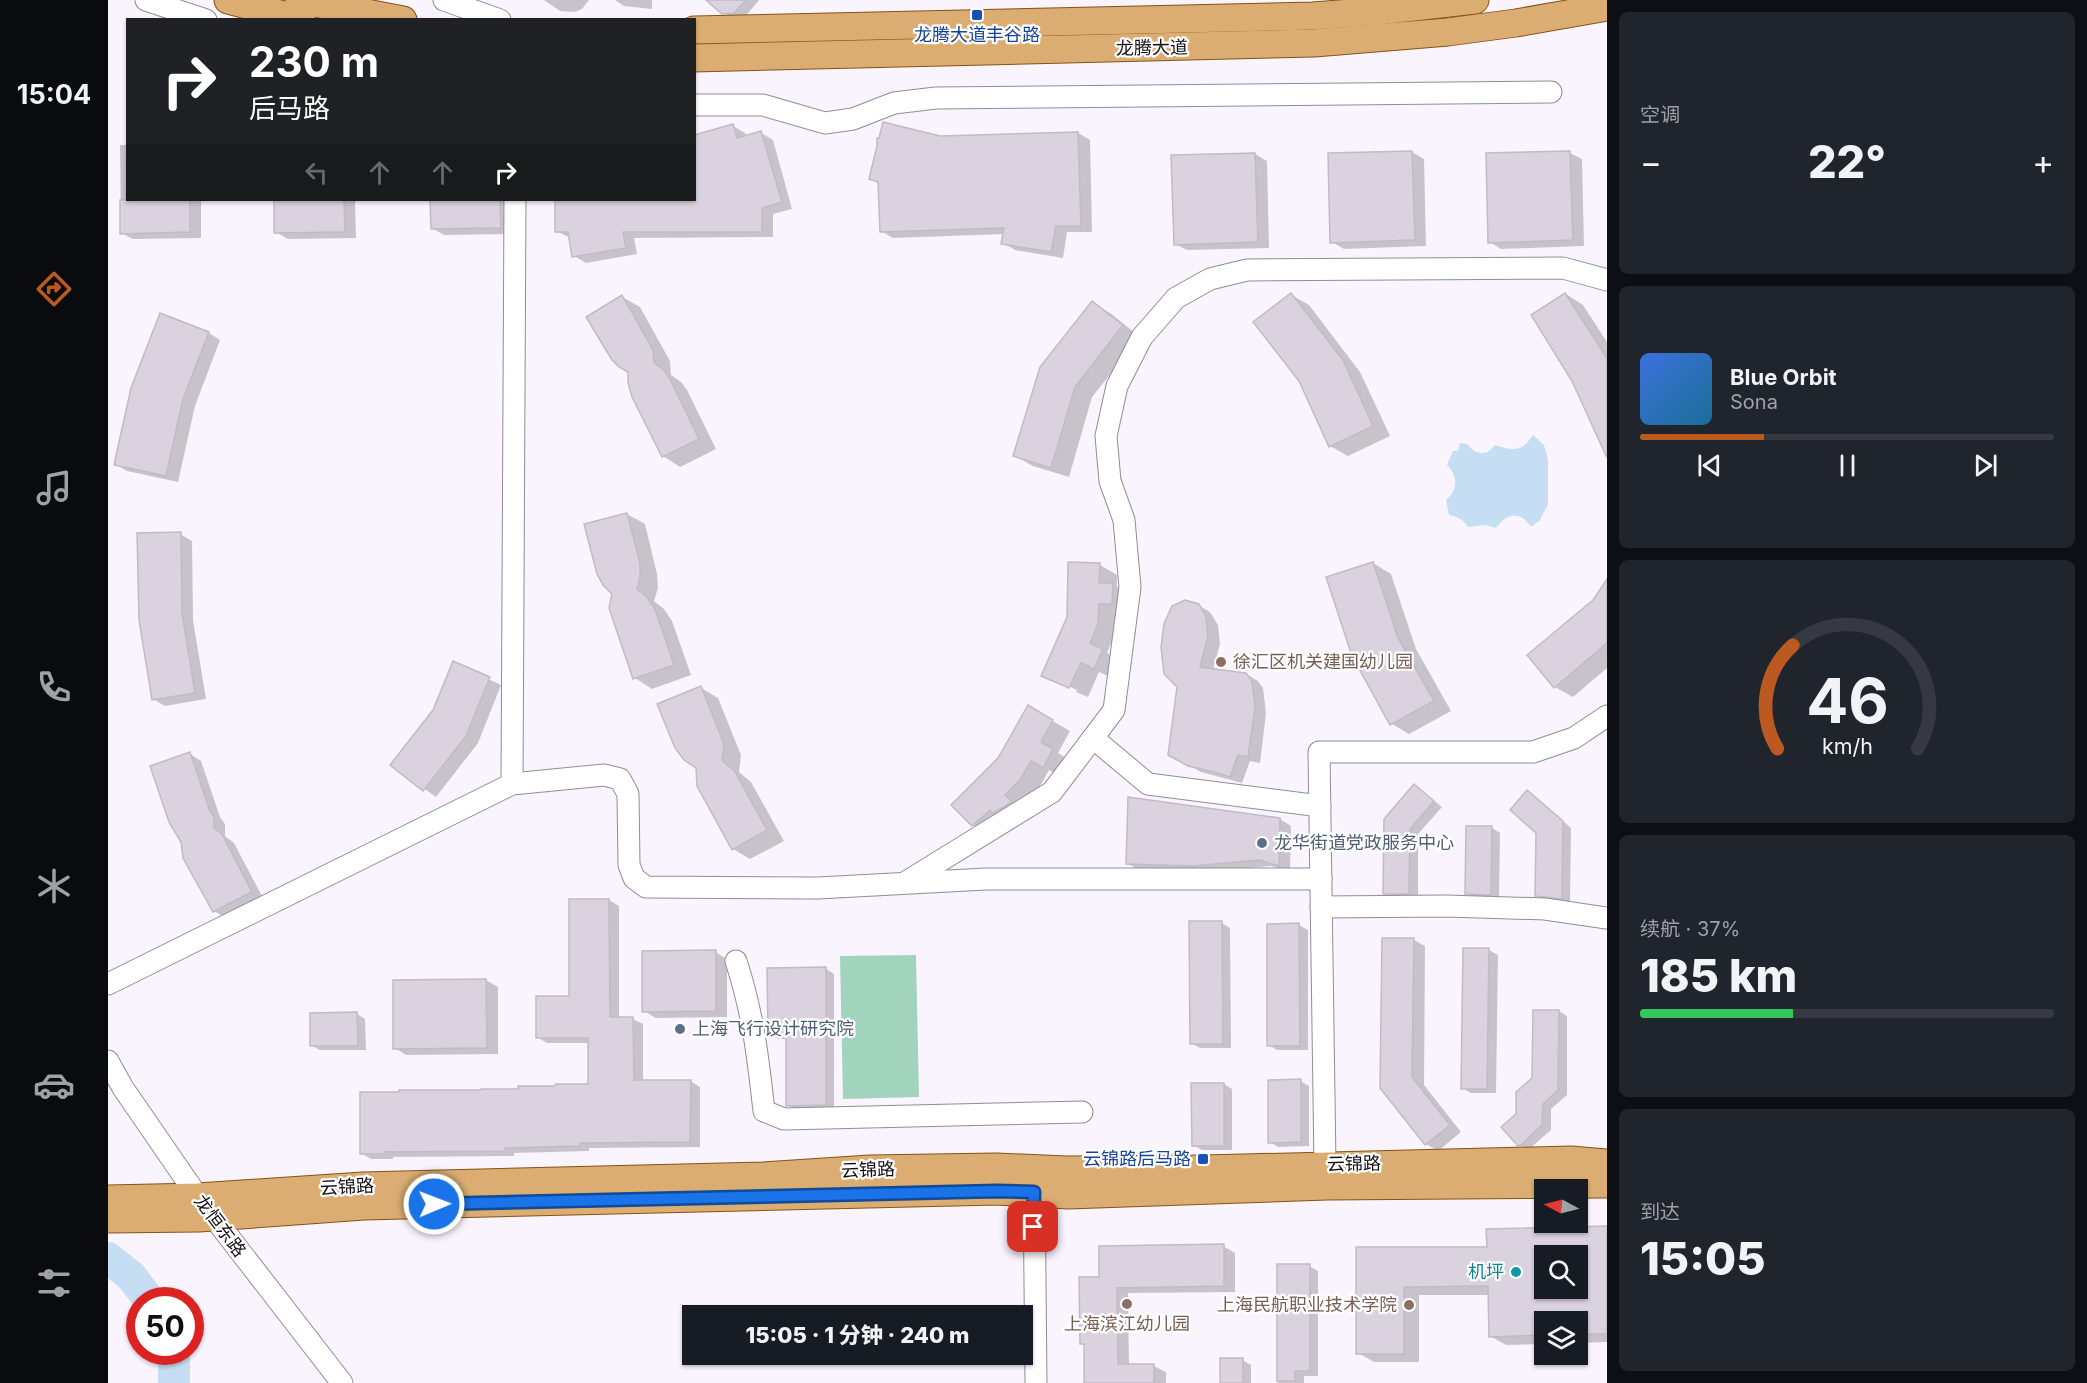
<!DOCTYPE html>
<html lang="zh">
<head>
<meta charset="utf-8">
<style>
	:root { --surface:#171b24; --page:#20242c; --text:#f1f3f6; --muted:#9ea1a6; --line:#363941; --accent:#bc5920 }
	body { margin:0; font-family:Inter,"Noto Sans SC",sans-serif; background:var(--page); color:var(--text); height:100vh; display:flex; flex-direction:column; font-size:22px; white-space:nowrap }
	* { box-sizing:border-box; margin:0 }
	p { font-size:20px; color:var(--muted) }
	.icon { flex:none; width:33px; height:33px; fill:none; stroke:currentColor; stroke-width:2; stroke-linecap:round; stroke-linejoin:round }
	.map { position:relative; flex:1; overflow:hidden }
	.sheet { display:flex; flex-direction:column; gap:12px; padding:12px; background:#0d0f14; width:480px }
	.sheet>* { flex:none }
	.top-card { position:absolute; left:18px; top:18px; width:570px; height:183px; border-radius:0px; box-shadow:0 2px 4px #0004; background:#202124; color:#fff; overflow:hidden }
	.needle { width:39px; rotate:277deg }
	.tools { position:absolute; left:1426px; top:1179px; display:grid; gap:12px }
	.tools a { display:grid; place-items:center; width:54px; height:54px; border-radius:0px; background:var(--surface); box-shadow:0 2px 4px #0004; font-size:30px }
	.speed { position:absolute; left:18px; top:1287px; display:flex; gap:12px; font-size:30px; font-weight:700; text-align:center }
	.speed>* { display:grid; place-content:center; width:78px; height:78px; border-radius:50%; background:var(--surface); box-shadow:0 2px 4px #0004; line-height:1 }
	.speed .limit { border:9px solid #d22; background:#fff; color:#111 }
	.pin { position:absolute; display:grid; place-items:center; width:51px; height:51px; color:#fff; margin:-26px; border-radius:12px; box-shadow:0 3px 9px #0006 }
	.me { position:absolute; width:66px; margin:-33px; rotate:89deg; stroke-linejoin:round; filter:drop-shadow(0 0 4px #0008) }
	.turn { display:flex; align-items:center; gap:21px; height:126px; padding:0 24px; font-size:27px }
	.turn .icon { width:78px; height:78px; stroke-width:2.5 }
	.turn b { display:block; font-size:42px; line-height:51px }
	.lanes { display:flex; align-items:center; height:57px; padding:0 24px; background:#0003; justify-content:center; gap:30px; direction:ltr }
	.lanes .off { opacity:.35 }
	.big { font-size:45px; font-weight:800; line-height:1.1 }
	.sheet .card { flex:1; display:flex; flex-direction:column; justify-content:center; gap:9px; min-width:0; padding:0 21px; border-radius:9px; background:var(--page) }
	.sheet .dial { align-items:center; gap:0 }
	.dial svg { height:156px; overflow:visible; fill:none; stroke:var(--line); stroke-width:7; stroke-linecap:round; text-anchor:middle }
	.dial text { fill:var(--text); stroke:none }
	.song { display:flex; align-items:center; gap:18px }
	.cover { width:72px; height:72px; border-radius:9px; background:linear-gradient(135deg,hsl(220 70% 55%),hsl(200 70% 35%)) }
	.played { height:6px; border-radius:3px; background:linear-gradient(90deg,var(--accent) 30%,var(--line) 30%) }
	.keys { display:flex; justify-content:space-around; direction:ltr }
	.heat { display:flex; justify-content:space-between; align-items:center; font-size:33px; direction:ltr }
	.charge { height:9px; border-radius:4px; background:linear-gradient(90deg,#34c759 37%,var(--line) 0) }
	.trip { position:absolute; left:574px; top:1305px; width:351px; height:60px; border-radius:0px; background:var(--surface); box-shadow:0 2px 4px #0004; font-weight:800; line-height:60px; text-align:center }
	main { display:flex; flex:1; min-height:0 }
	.menu { display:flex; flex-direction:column; width:108px; justify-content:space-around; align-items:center; background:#090b0e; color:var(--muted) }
	.menu .icon { width:42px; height:42px }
	.menu .on { color:var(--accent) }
	.menu b { font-size:27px; color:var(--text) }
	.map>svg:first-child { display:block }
	.green { fill:#a2d3bc }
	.water { fill:#c5def4 }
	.shadow { fill:#0003; fill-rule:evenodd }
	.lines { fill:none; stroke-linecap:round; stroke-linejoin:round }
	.river { stroke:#c5def4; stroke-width:32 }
	.building { fill:#dad2de; stroke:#c2bac6; stroke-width:1.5; fill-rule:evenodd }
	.minor-casing { stroke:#938b96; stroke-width:23 }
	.major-casing { stroke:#855314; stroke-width:29 }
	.minor { stroke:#fff; stroke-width:21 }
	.major { stroke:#dbad72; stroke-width:27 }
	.route-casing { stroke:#114b97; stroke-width:15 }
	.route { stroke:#1a73e8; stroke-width:10 }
	.transit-dot { fill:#1a4fb4; stroke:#fff; stroke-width:2 }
	.education-dot { fill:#8d6e63; stroke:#fff; stroke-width:2 }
	.service-dot { fill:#5c6f8a; stroke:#fff; stroke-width:2 }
	.culture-dot { fill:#0f9aa8; stroke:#fff; stroke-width:2 }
	.labels { text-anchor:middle; stroke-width:4.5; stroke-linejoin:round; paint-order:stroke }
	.transit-label { font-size:18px; fill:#164399; stroke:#fff }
	.street-label { font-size:18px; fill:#110f13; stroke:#fff }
	.education-label { font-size:18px; fill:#785e54; stroke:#fff; text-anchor:start }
	.service-label { font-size:18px; fill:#4e5e75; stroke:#fff; text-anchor:start }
	.culture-label { font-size:18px; fill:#0d838f; stroke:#fff; text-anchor:end }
</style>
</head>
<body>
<main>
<nav class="menu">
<b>15:04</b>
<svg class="icon on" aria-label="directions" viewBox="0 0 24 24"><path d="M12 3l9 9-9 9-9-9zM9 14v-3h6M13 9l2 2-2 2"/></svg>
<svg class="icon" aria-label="music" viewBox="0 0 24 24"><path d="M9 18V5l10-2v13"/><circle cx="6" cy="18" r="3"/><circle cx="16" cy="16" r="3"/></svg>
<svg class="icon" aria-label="phone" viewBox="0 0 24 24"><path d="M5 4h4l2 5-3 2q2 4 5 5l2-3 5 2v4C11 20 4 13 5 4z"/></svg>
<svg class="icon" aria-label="climate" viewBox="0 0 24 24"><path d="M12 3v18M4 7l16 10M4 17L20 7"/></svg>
<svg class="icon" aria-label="car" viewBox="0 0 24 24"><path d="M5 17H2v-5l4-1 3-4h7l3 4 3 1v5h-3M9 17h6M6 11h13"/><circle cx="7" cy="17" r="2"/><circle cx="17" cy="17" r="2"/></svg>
<svg class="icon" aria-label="filters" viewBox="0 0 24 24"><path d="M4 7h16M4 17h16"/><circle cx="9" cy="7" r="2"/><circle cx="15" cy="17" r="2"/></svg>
</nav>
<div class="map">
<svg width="1499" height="1383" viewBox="0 0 1499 1383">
	<rect width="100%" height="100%" fill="#faf4fe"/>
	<path class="green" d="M808,955L811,1097L735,1099L732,956Z"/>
	<path class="water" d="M1425,435L1436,445L1440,460V504L1432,520L1423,527C1412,510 1399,513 1388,528L1377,525L1360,527C1355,519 1350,517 1341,515L1338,500C1350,490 1350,476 1339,465L1345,451H1350L1352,443L1359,444C1367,454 1377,458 1387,445C1405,451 1414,452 1425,435Z"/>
	<g class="shadow">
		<path d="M436,0H481L474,9L467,12L452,11Z"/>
		<path d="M507,0H544V9L516,6Z"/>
		<path d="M600,0H651L636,18H624Z"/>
		<path d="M625,126L637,133L638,137L653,133L665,140L684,209L665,214V237L526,238L529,254L478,263L466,256L463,238L448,231V200H586Z"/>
		<path d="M970,133L982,140L984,232H959L955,258L907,250L895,243L896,234L785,238L773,231L772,184L762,178L832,138Z"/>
		<path d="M12,145H20V200H93V238L25,239L13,233Z"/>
		<path d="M1304,152L1316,159L1318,246L1236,249L1224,242Z"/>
		<path d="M1462,153L1474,159L1476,246L1393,249L1382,242Z"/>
		<path d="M1147,154L1159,161L1161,248L1079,250L1067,244L1065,157Z"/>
		<path d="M168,200H247L248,238L180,239L168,232Z"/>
		<path d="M324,200H404V234L336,235L324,228Z"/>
		<path d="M1458,294L1475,305L1499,342V455L1466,380Z"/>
		<path d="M1183,295L1201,305L1252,372L1282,436L1240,456L1222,446L1192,380Z"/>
		<path d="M514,297L532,307L562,361L563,375L573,382L579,390L608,449L572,467L555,456Z"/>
		<path d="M984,303L1002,313L1032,337L984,397L961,477L925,466L907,456Z"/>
		<path d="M52,315L101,333L112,340L87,406L70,482L19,471L7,464Z"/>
		<path d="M519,514L537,524L549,574L550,588L546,601L556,609L564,621L583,675L544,689L527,678L502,608Z"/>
		<path d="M72,534L84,541L85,620L98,699L57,706L45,699Z"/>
		<path d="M1265,563L1283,574L1308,649L1343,711L1301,734L1284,724Z"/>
		<path d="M992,565L1009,575V587L1022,595L999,653L1012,660L1004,678L991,672L980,697L968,692L969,690L951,682V684L935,675Z"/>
		<path d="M1499,582V668L1465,697L1447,687L1486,601Z"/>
		<path d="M1090,605L1102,612L1110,625L1112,644L1105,670L1138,674L1150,681L1155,688L1158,713L1152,763L1142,761L1134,783L1093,772L1062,754Z"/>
		<path d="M345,663L393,685L370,743L328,797L284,765L326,711Z"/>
		<path d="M593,688L610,698L633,755L631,772L643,782L676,841L642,859L625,849L589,767Z"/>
		<path d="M920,707L962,731L950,753L962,760L953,777L941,770L930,790L882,835L865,825L891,759Z"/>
		<path d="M82,754L93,761L112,817L117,824V836L126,843L155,898L118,918L106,911Z"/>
		<path d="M1307,786L1334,807L1310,834V898H1285L1276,893Z"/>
		<path d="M1420,792L1428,797L1463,828L1462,903L1438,900L1429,895L1430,833Z"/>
		<path d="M1172,819L1183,826L1182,872L1164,866L1098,871L1031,870L1019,863Z"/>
		<path d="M1384,828L1392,833L1391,899L1367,898L1358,893Z"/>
		<path d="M501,900L511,906V1019H525L535,1024V1082L582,1081L592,1087V1147L481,1148V1151L406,1153V1156L285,1157V1159H263L253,1153L411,1090L482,1085V1043H439L429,1037L463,997Z"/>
		<path d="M1114,923L1122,928L1123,1048H1092L1083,1043Z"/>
		<path d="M1191,925L1200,930V1050H1169L1161,1045Z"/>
		<path d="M1306,940L1317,946L1316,1085L1353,1132L1330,1151L1318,1144L1273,1087Z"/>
		<path d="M1357,949L1381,950L1390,955L1388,1093H1363L1354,1088Z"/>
		<path d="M607,952L619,959V1017L548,1018L536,1011Z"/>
		<path d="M718,969L726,974V1109L688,1110L680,1105L679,1039H670L661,1034Z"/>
		<path d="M378,980L390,987V1054L298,1055L287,1048Z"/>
		<path d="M1451,1011L1459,1016V1095L1443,1109V1130L1420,1150L1411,1144L1410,1114Z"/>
		<path d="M249,1014L257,1019L258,1050H212L203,1045Z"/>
		<path d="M1192,1081L1201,1086V1146L1170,1147L1162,1142Z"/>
		<path d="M1116,1084L1124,1089V1150H1094L1085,1145Z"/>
		<path d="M1499,1227V1342L1470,1343V1322H1437V1344L1398,1345L1382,1336L1381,1295H1311V1362H1266L1250,1353V1249L1380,1248ZM1437,1256H1470V1288H1437Z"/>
		<path d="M1115,1246L1127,1253V1292L1020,1293L1021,1366H1046L1058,1372V1383H978L977,1345L973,1343L993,1278Z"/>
		<path d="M1170,1266H1201L1210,1271V1376H1196V1383H1170Z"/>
		<path d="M1134,1360L1143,1365V1383H1113Z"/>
	</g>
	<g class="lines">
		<g class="river">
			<path d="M0,1258L23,1276L41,1300"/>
			<path d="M63,1352L66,1359V1383"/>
		</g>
	</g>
	<g class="building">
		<path d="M598,0H638L626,13L614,14Z"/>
		<path d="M775,122L832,136L970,132L973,226H948L943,252L893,244L896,228L772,232L770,182L761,179L769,146V138H771Z"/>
		<path d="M625,124L629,138L653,131L674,202L654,208V232H515L518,248L464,257L460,232H447V200H586V135Z"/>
		<path d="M1304,151L1307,240L1222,243L1220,153Z"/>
		<path d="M1462,151L1465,240L1380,243L1378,153Z"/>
		<path d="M1147,153L1150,242L1066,245L1063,155Z"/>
		<path d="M12,200H82V232L12,234Z"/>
		<path d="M166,200H236L237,232L166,233Z"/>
		<path d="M322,200H392L393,228L323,229Z"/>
		<path d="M1183,293L1235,360L1265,426L1221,447L1191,381L1145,322Z"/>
		<path d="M1457,293L1499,358V458L1464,381L1423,315Z"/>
		<path d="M514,295L545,350L546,363L556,370L562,379L591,439L554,457L524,397L520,383V372L511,367L504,360L478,317Z"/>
		<path d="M984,301L1015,325L967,387L943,468L905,456L932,367Z"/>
		<path d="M52,313L101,332L75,399L58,476L6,465L23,388Z"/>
		<path d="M519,513L532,563V577L529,589L539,597L547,609L566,665L525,679L501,608L504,594L495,585L489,574L476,524Z"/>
		<path d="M73,532L74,613L87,693L44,700L31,620L29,533Z"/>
		<path d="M960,562L992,563L991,583H1005L1004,604H991L990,624L982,643L995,649L986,669L973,663L961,688L933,676L959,617Z"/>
		<path d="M1265,562L1290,638L1326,701L1282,725L1244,656L1218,577Z"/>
		<path d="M1499,579V643L1446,688L1419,655L1485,600Z"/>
		<path d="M1077,600L1091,604L1098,617L1100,636L1092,667L1138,673L1144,681L1147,706L1140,757L1130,755L1122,777L1106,772L1080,766L1060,755L1069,687L1056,674L1053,647L1056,624L1064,606Z"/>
		<path d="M345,661L382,677L358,736L315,791L282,765L325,710Z"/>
		<path d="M593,686L616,744L614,761L626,770L659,830L624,850L589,786L588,768L576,760L567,748L549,704Z"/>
		<path d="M920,705L945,720L933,742L945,749L935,768L923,761L912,780L897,795L904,802L885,813L882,810L864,826L843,805L890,758Z"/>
		<path d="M82,752L101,809L106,817V828L114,834L144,892L105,912L75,858L73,842L61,822L42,766Z"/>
		<path d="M1306,784L1326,801L1302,829L1301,894H1275L1276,819Z"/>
		<path d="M1419,790L1455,821L1454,899L1427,896L1428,833L1402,810Z"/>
		<path d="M1020,797L1172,818L1171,866L1151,860L1085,866L1018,864Z"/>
		<path d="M1358,826H1384L1383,895L1357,894Z"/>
		<path d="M461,899H501L502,1017H525L526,1080H583L582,1142L472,1143V1146L397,1148V1151L276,1152V1154H252V1092H291V1090H373V1089H410V1086H447L448,1084H480V1038H428V996H461Z"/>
		<path d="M1081,921H1114L1115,1044H1082Z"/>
		<path d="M1191,923L1192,1046H1159V924Z"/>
		<path d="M1274,938H1306L1304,1077L1342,1125L1317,1145L1272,1088Z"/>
		<path d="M1355,948H1381L1379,1089H1353Z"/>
		<path d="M608,950V1011L534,1012V951Z"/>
		<path d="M718,967V1105L678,1106V1035H660L659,968Z"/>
		<path d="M378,979L379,1048L285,1049V980Z"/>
		<path d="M1425,1010H1451L1450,1090L1435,1104L1434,1125L1413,1145L1410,1146L1393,1127L1408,1114V1092L1424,1078Z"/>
		<path d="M249,1012L250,1046H202V1013Z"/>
		<path d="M1193,1079V1142L1160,1143V1080Z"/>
		<path d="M1083,1083H1116V1146H1084Z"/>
		<path d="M1499,1226V1334H1470V1322H1437V1335L1381,1337L1380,1286L1296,1287V1354H1248V1247H1379L1378,1229ZM1437,1256H1470V1288H1437Z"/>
		<path d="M1116,1244V1286L1009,1288L1010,1364H1046V1383H976V1344H972L971,1277H991V1246Z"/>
		<path d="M1169,1264H1202V1371H1187V1381H1169Z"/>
		<rect x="1112" y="1358" width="23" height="25"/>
	</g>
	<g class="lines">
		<defs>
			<g id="minor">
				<path d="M38,0L98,20"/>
				<path d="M336,0L392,20"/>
				<path d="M586,105H655L717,123L745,119L786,103L828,98L1443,92"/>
				<path d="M985,738L1040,784L1212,806"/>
				<path d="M404,784L407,200"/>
				<path d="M798,882L944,792L1006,710L1022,587L1016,520L1002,481L998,436L1009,386L1034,337L1068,298L1102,279L1139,270L1455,268L1499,280"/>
				<path d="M1213,907L1338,906L1437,909L1499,918"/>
				<path d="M628,961C645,1013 650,1057 656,1111L676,1119L974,1112"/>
				<path d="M0,984L404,784L496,775L512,779L520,794L521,865L526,878L538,887L710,888L878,879H1213"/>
				<path d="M0,1061L15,1088L90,1197L234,1383"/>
				<path d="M1217,1165L1211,752H1425L1466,738L1499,716"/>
				<path d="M926,1180L928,1383"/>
			</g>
			<g id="major">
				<path d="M120,0L194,20"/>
				<path d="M191,0L295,20"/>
				<path d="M586,30L1205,16L1270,11L1367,0"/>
				<path d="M586,58L1206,43L1340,32L1408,23L1499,7"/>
				<path d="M0,1199L90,1197L255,1186L655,1176L762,1169L888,1167L958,1170L1096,1169L1463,1160L1499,1163"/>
				<path d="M0,1219L91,1218L256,1206L889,1191L960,1195L1219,1186L1499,1184"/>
			</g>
		</defs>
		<use href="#minor" class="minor-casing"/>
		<use href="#major" class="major-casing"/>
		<use href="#minor" class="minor"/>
		<use href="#major" class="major"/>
	</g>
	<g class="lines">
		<defs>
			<path id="route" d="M326,1204L889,1191L926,1192L925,1227"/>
		</defs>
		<use href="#route" class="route-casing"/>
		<use href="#route" class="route"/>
	</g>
	<g class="transit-dot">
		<rect x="863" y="9" width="12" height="12" rx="3"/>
		<rect x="1089" y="1153" width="12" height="12" rx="3"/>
	</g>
	<g class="education-dot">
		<circle cx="1113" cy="662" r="6"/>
		<circle cx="1019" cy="1304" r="6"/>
		<circle cx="1301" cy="1305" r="6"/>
	</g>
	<g class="service-dot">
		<circle cx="1154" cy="843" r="6"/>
		<circle cx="572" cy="1029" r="6"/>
	</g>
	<circle class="culture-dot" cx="1408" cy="1272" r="6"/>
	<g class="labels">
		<g class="transit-label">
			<text x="869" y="41">龙腾大道丰谷路</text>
			<text x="1083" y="1165" text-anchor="end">云锦路后马路</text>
		</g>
		<g class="street-label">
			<text transform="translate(1044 48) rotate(-1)" y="6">龙腾大道</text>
			<text transform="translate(1246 1164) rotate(-1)" y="6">云锦路</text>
			<text transform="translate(760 1170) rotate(-2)" y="6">云锦路</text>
			<text transform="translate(239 1187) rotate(-3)" y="6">云锦路</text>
			<text transform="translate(112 1226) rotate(53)" y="6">龙恒东路</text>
		</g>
		<g class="education-label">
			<text x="1125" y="668">徐汇区机关建国幼儿园</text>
			<text x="1289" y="1311" text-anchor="end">上海民航职业技术学院</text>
			<text x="1019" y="1330" text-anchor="middle">上海滨江幼儿园</text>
		</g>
		<g class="service-label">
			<text x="1166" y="849">龙华街道党政服务中心</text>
			<text x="584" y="1035">上海飞行设计研究院</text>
		</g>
		<g class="culture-label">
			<text x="1396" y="1278">机坪</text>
		</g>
	</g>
</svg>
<div class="tools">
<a><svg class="needle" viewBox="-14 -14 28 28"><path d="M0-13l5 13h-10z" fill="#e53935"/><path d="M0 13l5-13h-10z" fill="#9ea1a6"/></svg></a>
<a><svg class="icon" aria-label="search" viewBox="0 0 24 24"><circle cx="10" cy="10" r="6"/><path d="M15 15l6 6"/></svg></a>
<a><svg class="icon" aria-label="layers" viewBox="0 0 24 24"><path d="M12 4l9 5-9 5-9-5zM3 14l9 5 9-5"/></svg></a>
</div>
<div class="speed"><div class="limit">50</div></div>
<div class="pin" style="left:925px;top:1227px;background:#d93025"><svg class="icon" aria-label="arrive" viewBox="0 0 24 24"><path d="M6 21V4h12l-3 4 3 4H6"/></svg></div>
<svg class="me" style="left:326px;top:1204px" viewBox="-20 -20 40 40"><circle r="17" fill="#1a73e8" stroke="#fff" stroke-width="3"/><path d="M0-11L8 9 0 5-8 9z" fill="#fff"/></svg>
<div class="trip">15:05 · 1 分钟 · 240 m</div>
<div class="top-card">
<div class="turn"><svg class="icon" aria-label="right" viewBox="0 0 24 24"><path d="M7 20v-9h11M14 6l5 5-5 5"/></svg><div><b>230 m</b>后马路</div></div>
<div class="lanes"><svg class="icon off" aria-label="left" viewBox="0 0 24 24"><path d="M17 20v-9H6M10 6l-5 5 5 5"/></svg><svg class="icon off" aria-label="ahead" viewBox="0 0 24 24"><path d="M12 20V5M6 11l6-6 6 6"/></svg><svg class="icon off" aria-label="ahead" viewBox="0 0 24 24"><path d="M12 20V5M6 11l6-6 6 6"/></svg><svg class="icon" aria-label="right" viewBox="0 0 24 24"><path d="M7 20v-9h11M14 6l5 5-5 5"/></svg></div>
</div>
</div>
<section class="sheet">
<div class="card"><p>空调</p>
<div class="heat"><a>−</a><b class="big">22°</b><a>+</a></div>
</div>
<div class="card">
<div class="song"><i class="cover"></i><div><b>Blue Orbit</b><p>Sona</p></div></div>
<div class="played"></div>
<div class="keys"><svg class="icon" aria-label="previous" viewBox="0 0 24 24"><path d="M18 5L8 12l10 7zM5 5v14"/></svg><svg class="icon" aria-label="pause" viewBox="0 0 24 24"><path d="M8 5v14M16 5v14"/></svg><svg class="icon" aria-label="next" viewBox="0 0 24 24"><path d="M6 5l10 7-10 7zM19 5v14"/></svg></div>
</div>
<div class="card dial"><svg viewBox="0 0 100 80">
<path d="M14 69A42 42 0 1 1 86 69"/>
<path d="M14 69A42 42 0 0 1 22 16" stroke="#bc5920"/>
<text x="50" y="56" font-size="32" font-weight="700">46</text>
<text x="50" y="72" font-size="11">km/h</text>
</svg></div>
<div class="card"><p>续航 · 37%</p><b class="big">185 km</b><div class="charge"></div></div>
<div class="card"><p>到达</p><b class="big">15:05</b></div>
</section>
</main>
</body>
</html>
